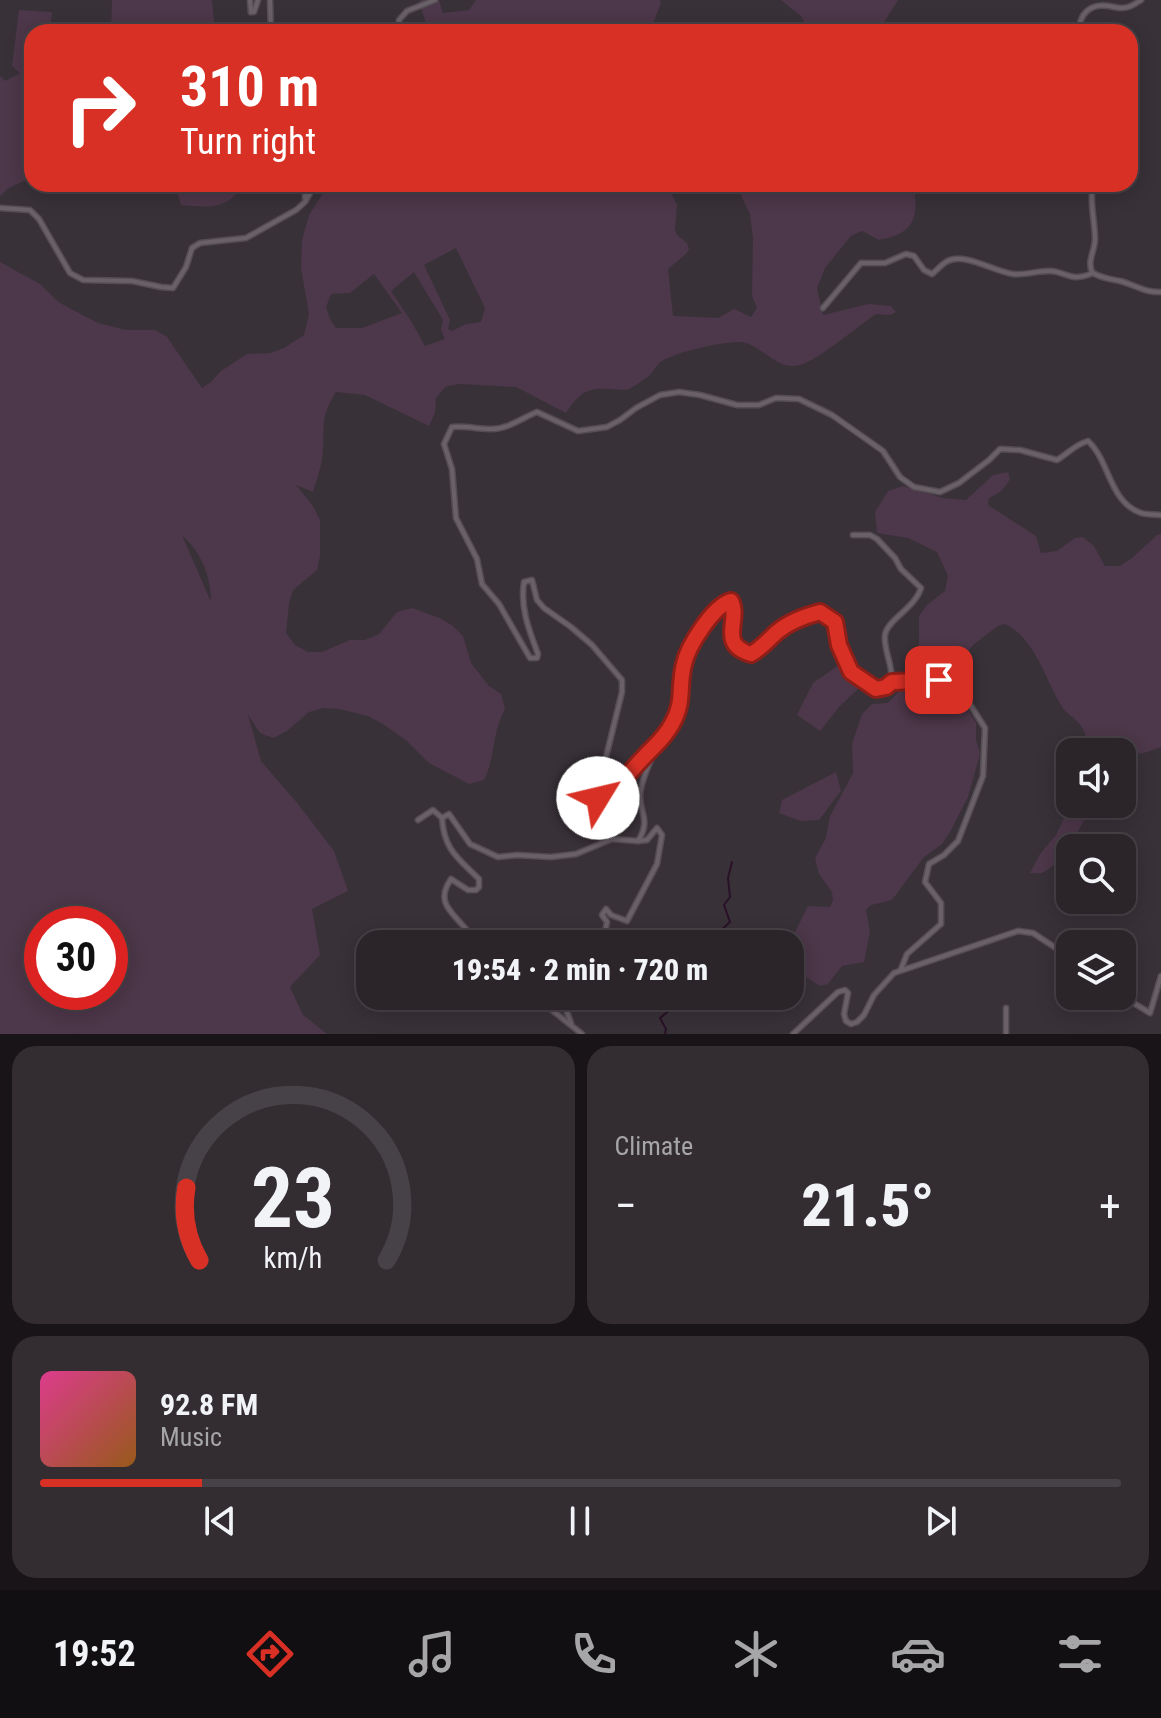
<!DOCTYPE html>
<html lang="en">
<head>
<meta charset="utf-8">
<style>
	:root { --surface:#2b252a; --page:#332d32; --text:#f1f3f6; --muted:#a6a5a8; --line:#474247; --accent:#d93025 }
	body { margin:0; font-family:"Roboto Condensed",sans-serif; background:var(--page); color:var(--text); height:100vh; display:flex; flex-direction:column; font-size:30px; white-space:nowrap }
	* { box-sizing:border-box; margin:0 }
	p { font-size:26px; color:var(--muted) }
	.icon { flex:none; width:44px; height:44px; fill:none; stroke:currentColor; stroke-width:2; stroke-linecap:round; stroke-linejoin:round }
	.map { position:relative; height:1034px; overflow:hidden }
	.side { display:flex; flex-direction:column; gap:12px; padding:12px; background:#181417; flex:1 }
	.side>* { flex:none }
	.banner { position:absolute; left:24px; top:24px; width:1114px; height:168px; border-radius:24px; box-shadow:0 4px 20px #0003,0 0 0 2px var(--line); background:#d93025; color:#fff; overflow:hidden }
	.tools { position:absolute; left:1056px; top:738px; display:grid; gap:16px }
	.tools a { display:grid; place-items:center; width:80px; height:80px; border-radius:16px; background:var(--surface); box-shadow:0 4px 20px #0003,0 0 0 2px var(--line); font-size:40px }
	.speed { position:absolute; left:24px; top:906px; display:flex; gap:16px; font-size:40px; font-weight:700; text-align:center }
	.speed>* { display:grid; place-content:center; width:104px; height:104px; border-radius:50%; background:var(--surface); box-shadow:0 4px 20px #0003,0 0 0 2px var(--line); line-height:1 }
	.speed .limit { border:12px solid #d22; background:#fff; color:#111 }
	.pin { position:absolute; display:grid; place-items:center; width:68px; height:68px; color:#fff; margin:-34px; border-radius:16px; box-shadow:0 4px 12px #0006 }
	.me { position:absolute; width:88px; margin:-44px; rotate:54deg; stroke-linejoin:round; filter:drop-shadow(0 0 6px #0008) }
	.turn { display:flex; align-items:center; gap:28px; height:168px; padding:0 24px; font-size:36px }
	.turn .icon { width:104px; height:104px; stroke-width:2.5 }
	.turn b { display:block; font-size:56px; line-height:68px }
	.big { font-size:60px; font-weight:800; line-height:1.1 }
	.side .tile { flex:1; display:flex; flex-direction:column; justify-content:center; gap:12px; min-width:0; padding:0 28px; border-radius:24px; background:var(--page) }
	.side .dial { align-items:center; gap:0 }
	.dial svg { height:208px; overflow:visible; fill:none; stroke:var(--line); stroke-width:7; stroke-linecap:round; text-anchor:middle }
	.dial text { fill:var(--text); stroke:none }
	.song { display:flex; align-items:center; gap:24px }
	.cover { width:96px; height:96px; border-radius:12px; background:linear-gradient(135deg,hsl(330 70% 55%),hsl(30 70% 35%)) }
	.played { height:8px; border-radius:4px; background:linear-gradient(90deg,var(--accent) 15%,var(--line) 15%) }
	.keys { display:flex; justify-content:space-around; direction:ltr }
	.heat { display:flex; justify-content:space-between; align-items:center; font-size:44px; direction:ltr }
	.side .tiles { flex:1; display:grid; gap:12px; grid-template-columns:1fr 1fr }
	.tile:last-child { grid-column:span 2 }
	.trip { position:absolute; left:356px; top:930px; width:448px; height:80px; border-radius:24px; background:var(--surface); box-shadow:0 4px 20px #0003,0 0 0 2px var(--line); font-weight:800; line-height:80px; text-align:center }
	.menu { display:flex; height:128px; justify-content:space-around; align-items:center; background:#110f11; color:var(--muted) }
	.menu .icon { width:56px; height:56px }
	.menu .active { color:var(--accent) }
	.menu b { font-size:36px; color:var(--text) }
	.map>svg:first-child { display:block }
	.green { fill:#4d374a; fill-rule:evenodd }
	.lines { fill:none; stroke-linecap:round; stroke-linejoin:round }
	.stream { stroke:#291127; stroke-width:2 }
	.minor-casing { stroke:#544d53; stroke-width:7 }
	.minor { stroke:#6a6068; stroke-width:4 }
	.route-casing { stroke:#8d1f18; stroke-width:20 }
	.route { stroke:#d93025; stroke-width:14 }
</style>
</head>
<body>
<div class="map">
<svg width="1161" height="1034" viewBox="0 0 1161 1034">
	<rect width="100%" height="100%" fill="#393138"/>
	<g class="green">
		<path d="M112,0H212L215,32H111Z"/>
		<path d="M422,0H439L443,13L469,10L476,0H660L661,3L652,26L668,32H423L426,23L419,1Z"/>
		<path d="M781,0H898L883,24V32H810L801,16Z"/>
		<path d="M19,10L52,12L50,32H32V177L9,188L0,196V76L5,81L20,73L12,66Z"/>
		<path d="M179,184H242C229,211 207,207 181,205L177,191Z"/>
		<path d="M329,184H667L677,205L675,229L677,235L687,243L689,249L686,254L668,269L673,316L718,318L734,309L751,317L757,308L752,296L753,239L750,214L742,198L739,184H913C920,217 914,234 879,240L862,231L851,236L825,268L817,288L823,315L869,304L891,306L896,312L890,315L876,314C858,326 819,360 800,365C775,372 761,342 739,342C720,342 677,352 662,361C657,364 654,371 650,375C644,379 636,386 629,389C624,391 617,389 611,389C587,387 579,393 566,413L516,387L459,384L445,387L436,398L435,413L429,426L365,395L336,392C318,420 326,431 322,460C320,471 316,481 313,492L296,485L313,506L320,520V556L317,570L293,590L289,604L286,633L295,645L308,652H322L350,640H365L379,634L397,612L412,608L440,618L453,626L463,636L471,663L489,686L501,694L505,709C491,735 496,756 484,780L469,784L429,763L407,741L383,724L368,716L339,709L323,708L309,712L287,731L273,738L260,733L248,715L261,761L298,804L334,851L348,891L312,909L320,955L290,987L303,1015L327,1034H0V262L40,284L60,303L98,323L126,330H155L167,337L202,388L211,382L221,371L247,354L270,353L284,348L304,335L309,314L301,268L302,240L309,215ZM456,248L485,308L481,322L466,324L452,331L448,329L450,320L424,265ZM414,272L443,320L441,330L445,339L425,346L411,321L391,291ZM374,274L402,313L362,328H336L330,319L326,307L331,294L350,293ZM182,535C201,553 211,575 211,602ZM42,924H110V992H42Z"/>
		<path d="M1008,472L1010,479C1004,489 1000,493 989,498L988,505L1036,536L1041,553L1057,551L1075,538L1083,537L1094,546L1105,566H1120L1132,558L1157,535L1161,534V747L1147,752L1122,757V752H1081C1083,746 1086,739 1085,734C1083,722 1066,715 1061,705C1045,679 1035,638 1005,624L998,626L974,644L960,661L956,677L957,692L976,723V740L980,754L968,797L950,832L942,844L924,857L892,900L871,905L866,910L870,932L864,962L842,966L828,984L820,986L790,967L789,944L808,906L830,907L833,900L832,892L819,874L815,858L826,838L830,816L853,773L852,744L862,714L872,704L888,703L910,680L919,654V616L927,605L945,591L948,576L937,552L908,538L877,533L875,512L888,491L903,486L943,498L966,500L993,475Z"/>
		<path d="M839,665L849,680L860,687L839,707L820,731L797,715L813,683Z"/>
		<path d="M836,772L841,791L819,820L801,821L779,813L782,800Z"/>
		<path d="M1070,798V804H1093C1083,822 1062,865 1042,873C1039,874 1033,873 1030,873L1040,854L1056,835L1066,814Z"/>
	</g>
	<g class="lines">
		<g class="stream">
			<path d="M706,944L730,922L724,905L730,897L728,878L732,862"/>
			<path d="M665,1034L666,1029L660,1018L681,1001L680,996"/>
		</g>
		<defs>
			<g id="minor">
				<path d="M250,0L251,12"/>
				<path d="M270,0L271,32"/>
				<path d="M251,12H254L258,0"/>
				<path d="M399,32V20L407,11L435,0"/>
				<path d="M1079,32C1079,13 1091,3 1109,6C1115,7 1116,8 1122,8C1130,8 1135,4 1141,0"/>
				<path d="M305,198L306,184"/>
				<path d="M0,208L30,210L39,219L70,273L83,280L132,281L161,287L173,288L186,267L192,248L200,243L246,238L296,210L305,202L315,184"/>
				<path d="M1092,272C1087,260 1095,251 1095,239C1095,220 1089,202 1093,184"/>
				<path d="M823,308L861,263H885L906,254L914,256L924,270L932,274C937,270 941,265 946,262C963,251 995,272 1013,274C1027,276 1044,268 1057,272C1074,277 1075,280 1093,273C1101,278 1110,279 1120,281C1135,285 1146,293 1161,292"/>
				<path d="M893,682L962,679L969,703L985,728L983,776L958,841L944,855L929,864L925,882L941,903V924L907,954L901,969"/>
				<path d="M660,743L646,754L612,795L604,799L598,798L607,774L606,757L622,692V680L592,645L571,627L544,608L537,600L532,580L524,582C520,608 529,630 538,654L537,658H530L499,604L482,584L477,559L456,518L452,469L444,444L452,427C466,426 479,429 492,429C508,429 522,418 537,412L578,431L607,427L620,420L636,408L660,395L679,392L700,395L737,405H759L776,398L799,399L832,415L883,451L900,477L914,487L940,492L959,483L989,460L1000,449L1020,450L1057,460C1069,453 1074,445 1088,441C1110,461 1109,502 1141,513C1147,515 1155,514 1161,515"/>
				<path d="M442,818C444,850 458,858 479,879V887L476,890H468L451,879C435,902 451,911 465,928C469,932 472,938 476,944"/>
				<path d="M418,820L433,810L442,818L449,814L470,844L498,857L517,855L551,857L576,854L612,839L638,841C653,818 636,810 641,789C643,776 651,760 656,748C663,736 673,725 678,712C684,698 681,683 682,669C685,650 713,606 731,601L734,606C731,627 726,646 751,654C762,648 768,640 777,632C790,621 805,616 820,612L835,622L839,645L851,672L876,689L886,687L892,682C893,666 883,648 885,635C887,620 915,608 921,588L901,569L895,558L877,539L870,535H853"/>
				<path d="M603,944L607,922L602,915L606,909L611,915L627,921L657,864L662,835L657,828L647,840L638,841"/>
				<path d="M534,996L582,1034"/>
				<path d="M561,996L571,1023"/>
				<path d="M1122,996L1150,1013L1161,976"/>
				<path d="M793,1034L838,992L845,990L848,993L844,1014L846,1021L851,1024L857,1022L864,1015L874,995L894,973L1018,931L1033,933L1062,952L1070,968"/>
				<path d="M1006,1034V1008"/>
			</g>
		</defs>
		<use href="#minor" class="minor-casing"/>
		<use href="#minor" class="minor"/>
	</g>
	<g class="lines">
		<defs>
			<path id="route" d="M598,798L604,799L612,795C622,782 632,769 644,757C656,744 663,740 672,724C685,701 678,687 684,664C688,646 713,606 731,601C741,620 717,644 751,654C762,648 768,640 777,632C790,621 805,616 820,612L835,622L839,645L851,672L876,689L886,687L892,682L939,680"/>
		</defs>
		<use href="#route" class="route-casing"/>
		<use href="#route" class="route"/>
	</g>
</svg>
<div class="tools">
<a><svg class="icon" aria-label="sound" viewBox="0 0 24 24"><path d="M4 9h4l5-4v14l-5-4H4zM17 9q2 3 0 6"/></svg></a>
<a><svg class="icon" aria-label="search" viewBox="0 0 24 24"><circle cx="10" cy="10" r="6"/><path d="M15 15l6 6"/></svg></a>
<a><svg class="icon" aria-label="layers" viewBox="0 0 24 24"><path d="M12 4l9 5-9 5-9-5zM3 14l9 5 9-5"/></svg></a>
</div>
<div class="speed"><div class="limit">30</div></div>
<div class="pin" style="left:939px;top:680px;background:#d93025"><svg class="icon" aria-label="arrive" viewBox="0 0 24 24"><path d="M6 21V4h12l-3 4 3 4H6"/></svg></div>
<svg class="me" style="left:598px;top:798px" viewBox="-20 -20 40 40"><circle r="19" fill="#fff"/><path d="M0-13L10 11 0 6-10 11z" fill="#d93025"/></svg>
<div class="trip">19:54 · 2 min · 720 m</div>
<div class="banner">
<div class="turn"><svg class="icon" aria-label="right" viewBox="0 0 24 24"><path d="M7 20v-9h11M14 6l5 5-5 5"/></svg><div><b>310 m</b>Turn right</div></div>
</div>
</div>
<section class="side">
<div class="tiles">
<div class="tile dial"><svg viewBox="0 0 100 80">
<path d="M14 69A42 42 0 1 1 86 69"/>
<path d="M14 69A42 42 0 0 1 9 41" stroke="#d93025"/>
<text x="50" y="56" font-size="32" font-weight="700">23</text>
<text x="50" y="72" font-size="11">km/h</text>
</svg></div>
<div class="tile"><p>Climate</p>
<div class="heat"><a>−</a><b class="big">21.5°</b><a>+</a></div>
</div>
<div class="tile">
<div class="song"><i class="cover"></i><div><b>92.8 FM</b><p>Music</p></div></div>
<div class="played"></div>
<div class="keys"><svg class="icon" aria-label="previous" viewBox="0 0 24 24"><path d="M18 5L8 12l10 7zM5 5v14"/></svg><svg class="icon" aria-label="pause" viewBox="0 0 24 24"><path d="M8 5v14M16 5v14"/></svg><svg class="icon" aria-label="next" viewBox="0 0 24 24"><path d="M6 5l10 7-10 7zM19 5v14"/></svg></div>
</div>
</div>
</section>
<nav class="menu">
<b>19:52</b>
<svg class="icon active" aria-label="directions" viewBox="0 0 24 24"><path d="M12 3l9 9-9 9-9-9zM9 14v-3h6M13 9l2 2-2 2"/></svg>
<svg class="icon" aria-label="music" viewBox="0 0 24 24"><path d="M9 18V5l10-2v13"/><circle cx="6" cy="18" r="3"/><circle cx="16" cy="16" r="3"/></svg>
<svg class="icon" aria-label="phone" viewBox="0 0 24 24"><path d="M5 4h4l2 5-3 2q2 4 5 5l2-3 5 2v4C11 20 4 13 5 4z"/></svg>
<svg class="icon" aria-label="climate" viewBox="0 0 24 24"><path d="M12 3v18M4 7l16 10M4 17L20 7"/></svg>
<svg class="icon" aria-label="car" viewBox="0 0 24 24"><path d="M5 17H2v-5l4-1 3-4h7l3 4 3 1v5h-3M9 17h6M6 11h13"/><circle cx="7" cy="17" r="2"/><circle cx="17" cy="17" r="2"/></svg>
<svg class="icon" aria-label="filters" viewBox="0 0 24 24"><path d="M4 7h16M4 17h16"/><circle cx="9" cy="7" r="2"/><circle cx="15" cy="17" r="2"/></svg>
</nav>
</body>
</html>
